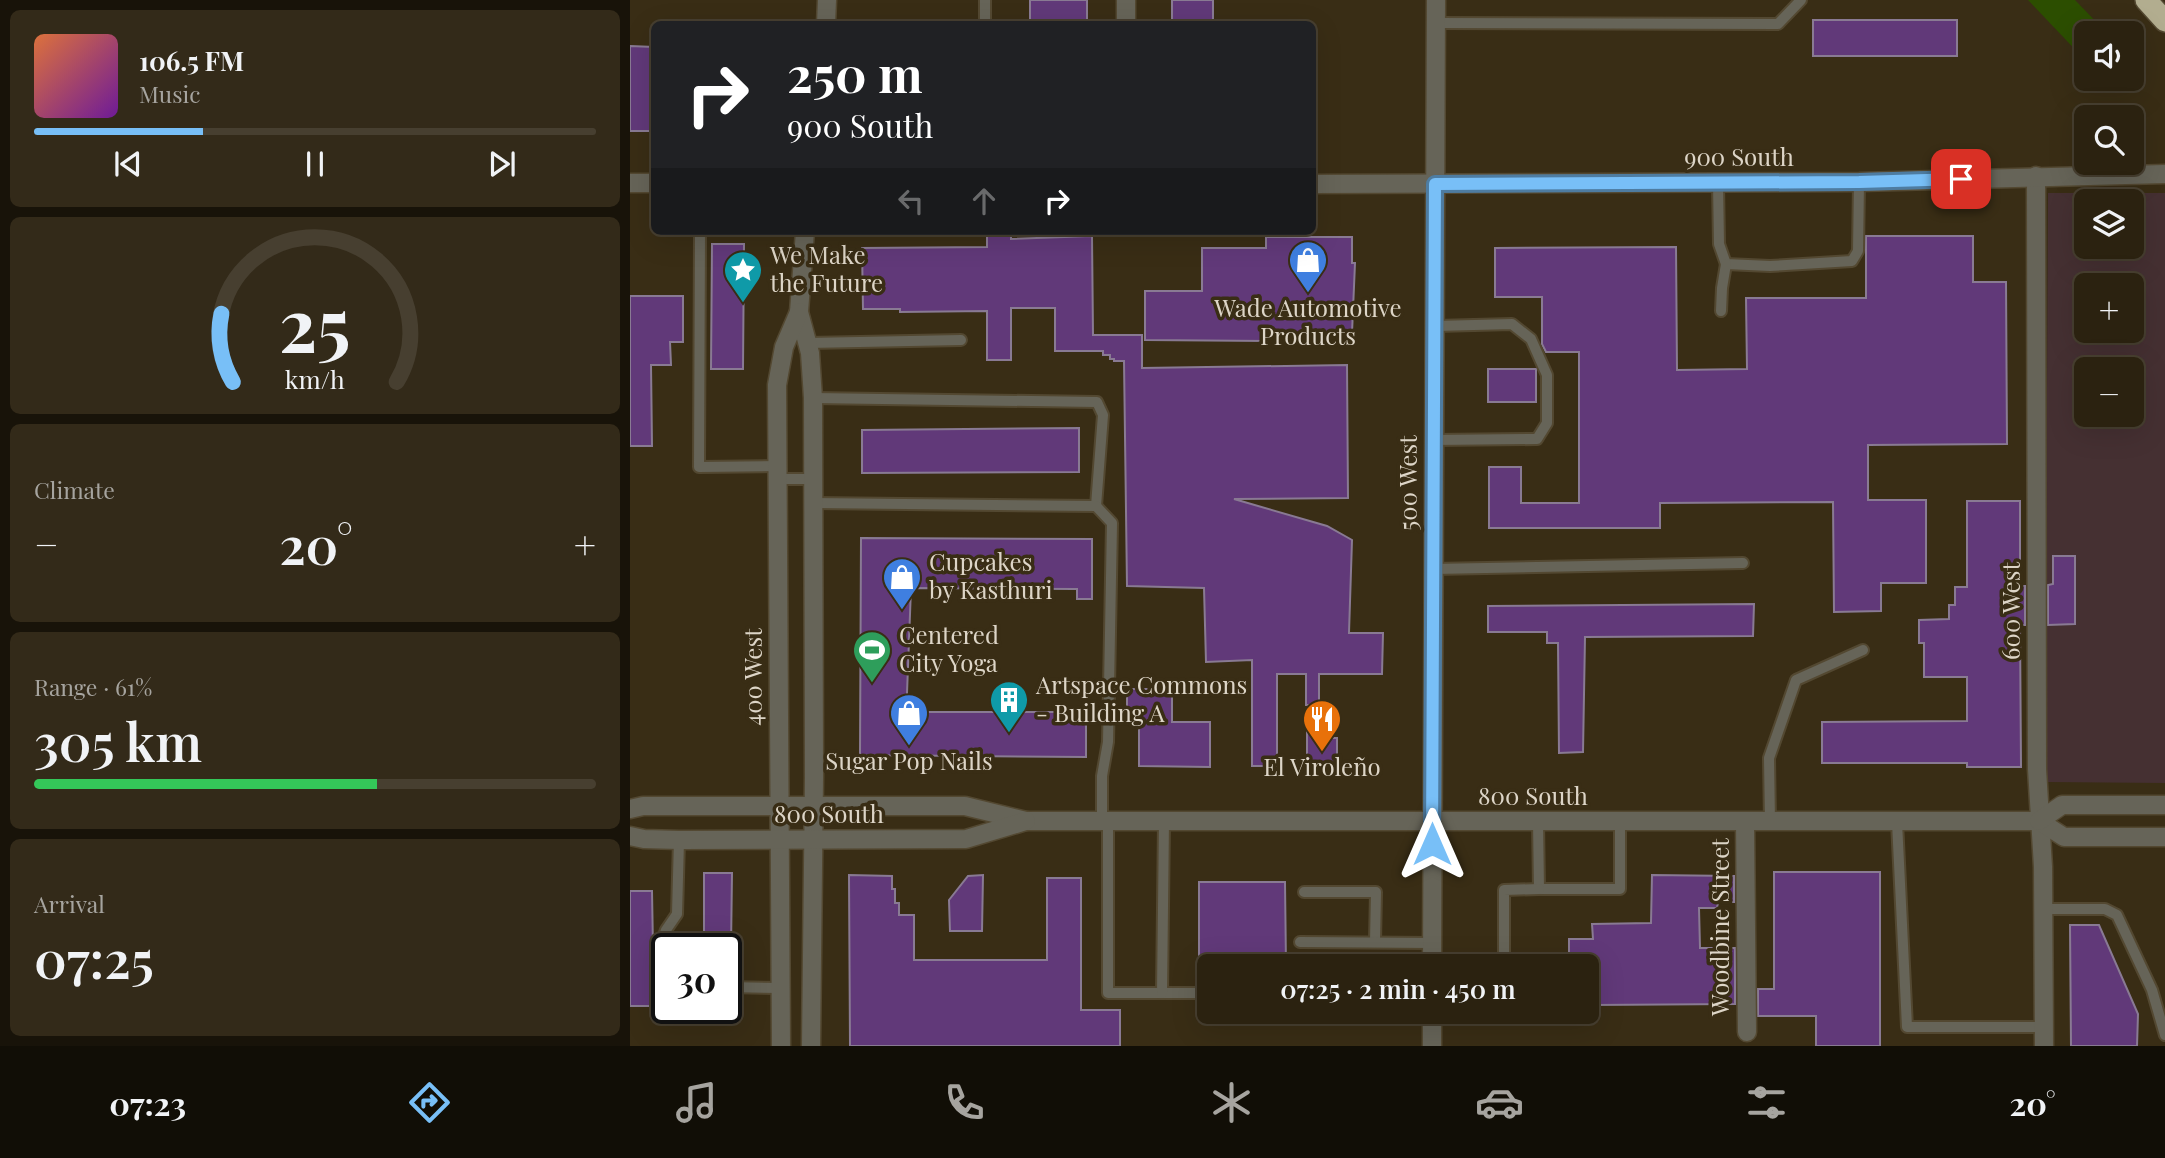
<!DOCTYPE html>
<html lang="en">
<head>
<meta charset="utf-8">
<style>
	:root { --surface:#2b2210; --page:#332a19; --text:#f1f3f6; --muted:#a6a49f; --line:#473f30; --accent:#78bff7 }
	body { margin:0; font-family:"Playfair Display",serif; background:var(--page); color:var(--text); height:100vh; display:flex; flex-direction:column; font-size:26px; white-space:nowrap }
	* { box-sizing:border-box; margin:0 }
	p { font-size:23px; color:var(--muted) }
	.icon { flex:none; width:38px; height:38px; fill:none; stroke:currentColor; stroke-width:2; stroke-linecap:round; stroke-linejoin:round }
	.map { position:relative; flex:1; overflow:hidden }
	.panel { display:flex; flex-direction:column; gap:10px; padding:10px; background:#181309; width:630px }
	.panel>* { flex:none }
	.top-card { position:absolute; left:21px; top:21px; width:665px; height:214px; border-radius:10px; box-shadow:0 7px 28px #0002,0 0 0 2px var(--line); background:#202124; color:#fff; overflow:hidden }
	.controls { position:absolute; left:1444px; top:21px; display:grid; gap:14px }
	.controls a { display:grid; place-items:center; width:70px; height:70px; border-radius:10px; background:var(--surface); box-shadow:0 7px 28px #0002,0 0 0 2px var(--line); font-size:35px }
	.speed { position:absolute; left:21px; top:933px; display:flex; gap:14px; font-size:35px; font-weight:700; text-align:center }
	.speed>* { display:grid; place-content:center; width:91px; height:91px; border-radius:50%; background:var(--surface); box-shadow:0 7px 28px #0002,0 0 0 2px var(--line); line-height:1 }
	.speed .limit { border:4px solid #111; border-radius:10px; background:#fff; color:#111 }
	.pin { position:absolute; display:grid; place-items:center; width:60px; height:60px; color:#fff; margin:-30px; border-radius:14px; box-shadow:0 4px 10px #0006 }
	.me { position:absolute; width:77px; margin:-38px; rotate:0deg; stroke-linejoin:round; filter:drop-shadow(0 0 5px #0008) }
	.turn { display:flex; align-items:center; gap:24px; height:147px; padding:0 21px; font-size:32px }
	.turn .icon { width:91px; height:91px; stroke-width:2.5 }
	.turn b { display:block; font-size:49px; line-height:60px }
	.lanes { display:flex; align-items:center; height:66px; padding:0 21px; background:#0003; justify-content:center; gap:35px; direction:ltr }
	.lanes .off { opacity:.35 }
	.big { font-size:52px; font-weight:600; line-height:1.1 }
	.panel .widget { flex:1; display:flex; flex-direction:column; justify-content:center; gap:10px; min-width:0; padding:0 24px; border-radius:10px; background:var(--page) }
	.panel .dial { align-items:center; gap:0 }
	.dial svg { height:182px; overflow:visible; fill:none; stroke:var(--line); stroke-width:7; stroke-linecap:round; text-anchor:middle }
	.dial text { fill:var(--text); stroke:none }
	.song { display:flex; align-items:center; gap:21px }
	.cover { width:84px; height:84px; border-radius:10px; background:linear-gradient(135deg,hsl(20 70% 55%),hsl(280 70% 35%)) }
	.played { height:7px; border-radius:4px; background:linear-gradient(90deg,var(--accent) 30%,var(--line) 30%) }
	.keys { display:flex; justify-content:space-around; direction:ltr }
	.heat { display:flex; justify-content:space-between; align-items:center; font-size:38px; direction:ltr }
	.charge { height:10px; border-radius:5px; background:linear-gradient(90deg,#34c759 61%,var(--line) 0) }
	.trip { position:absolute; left:567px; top:954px; width:402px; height:70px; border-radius:10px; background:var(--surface); box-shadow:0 7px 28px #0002,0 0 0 2px var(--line); font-weight:600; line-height:70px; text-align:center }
	.tab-bar { display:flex; height:112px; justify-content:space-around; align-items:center; background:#110e06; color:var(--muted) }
	.tab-bar .icon { width:49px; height:49px }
	.tab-bar .active { color:var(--accent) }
	.tab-bar b { font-size:32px; color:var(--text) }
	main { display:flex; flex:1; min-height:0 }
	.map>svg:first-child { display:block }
	.industrial { fill:#453032; fill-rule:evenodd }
	.green { fill:#2c4e00 }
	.building { fill:#613979; stroke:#897a93; stroke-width:2 }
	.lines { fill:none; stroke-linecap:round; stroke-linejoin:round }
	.service-casing { stroke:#534831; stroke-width:14 }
	.minor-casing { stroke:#534831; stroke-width:21 }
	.tertiary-casing { stroke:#534831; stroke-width:21 }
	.motorway-casing { stroke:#534831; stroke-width:24 }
	.service { stroke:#666458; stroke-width:10 }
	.minor { stroke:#666458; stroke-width:18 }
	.tertiary { stroke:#666458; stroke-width:18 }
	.motorway { stroke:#b2ad8f; stroke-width:21 }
	.route-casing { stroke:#4e7ca1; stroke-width:18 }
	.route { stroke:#78bff7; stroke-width:12 }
	.labels { text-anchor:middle; stroke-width:7; stroke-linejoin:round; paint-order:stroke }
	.street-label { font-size:24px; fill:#ddd5c7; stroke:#392d15 }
	.poi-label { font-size:24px; fill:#ddd5c7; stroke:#392d15; text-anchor:start }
</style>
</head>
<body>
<main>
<section class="panel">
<div class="widget">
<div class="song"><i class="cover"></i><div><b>106.5 FM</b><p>Music</p></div></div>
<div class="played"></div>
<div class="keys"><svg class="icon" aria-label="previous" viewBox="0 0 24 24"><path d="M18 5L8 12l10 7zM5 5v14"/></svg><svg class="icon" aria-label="pause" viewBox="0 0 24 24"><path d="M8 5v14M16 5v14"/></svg><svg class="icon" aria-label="next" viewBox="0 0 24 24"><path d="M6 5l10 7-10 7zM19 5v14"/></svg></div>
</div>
<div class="widget dial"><svg viewBox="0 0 100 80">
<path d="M14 69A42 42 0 1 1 86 69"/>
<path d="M14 69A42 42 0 0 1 9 39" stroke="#78bff7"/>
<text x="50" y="56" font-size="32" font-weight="700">25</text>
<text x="50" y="72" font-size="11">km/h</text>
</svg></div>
<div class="widget"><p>Climate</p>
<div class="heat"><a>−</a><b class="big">20°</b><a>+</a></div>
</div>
<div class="widget"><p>Range · 61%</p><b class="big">305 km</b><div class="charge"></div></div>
<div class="widget"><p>Arrival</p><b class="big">07:25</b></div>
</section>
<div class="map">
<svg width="1535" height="1046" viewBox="0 0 1535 1046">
	<rect width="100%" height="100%" fill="#392d15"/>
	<path class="industrial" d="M1418,193H1535V783L1415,782ZM1456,201H1502V247H1456ZM1456,285H1502V331H1456ZM1456,369H1502V415H1456Z"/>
	<path class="green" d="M1398,0H1445L1477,33H1456V61Z"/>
	<g class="building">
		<rect x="400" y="0" width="57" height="24"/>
		<rect x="542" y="0" width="41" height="24"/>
		<rect x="1183" y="20" width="144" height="36"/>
		<path d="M0,46L24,47V131H0Z"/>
		<path d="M357,235H381V239L462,236L463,335H512V368L717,365L718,498L604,499L697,526L722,540L719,633H753L752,674H689V705H676V674H647V766H622V660L576,662L574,588L497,586L494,361H484V359H480V355H473V351H425V308H381V360H357V311L270,312V309H233L232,248L357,247Z"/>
		<path d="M1236,236H1343V282H1376L1377,444L1238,445V500H1296V583H1251V611L1204,612L1203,502L1030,503V528H859V467H891V503H949V352H916L912,344V297H865V248L1046,247L1047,370L1117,369L1116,298H1236Z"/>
		<path d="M636,237H722V263H725L722,333H637V341L515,340V291H572V248H636Z"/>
		<path d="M82,244H114L113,369H81Z"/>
		<path d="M0,296H53V342H40L41,365H21L22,446H0Z"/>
		<rect x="858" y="369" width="48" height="33"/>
		<path d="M449,428V472L232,473V430Z"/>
		<path d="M1337,501H1390V586H1395V625H1390L1391,767H1337V763H1192V722L1337,721V677H1294V643H1289V620L1319,619V605H1325V587H1337Z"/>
		<path d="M231,538L462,539V599H447V589L281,588L277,693L278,712H456V757L230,755Z"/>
		<path d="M1423,556H1445V624L1418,625V585L1423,584Z"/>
		<path d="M1124,604L1123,636L955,637L953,752L929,753L928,643H917V632H858V606Z"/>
		<path d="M497,689H542V722H580V767L509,766V718L497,719Z"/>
		<path d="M677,728H691V738H707V768H677Z"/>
		<path d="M1144,872H1250V1046H1186V1016H1128V989H1144Z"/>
		<path d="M74,873H102L101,948H74Z"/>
		<path d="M219,875L262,876V889H265V903H269V915H284V960H417V878H451V1010H490V1046H220Z"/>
		<path d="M353,875L352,931H320L319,900L338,876Z"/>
		<path d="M1022,875L1104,876V902H1088L1087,908H1069L1070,948H1105V1004L963,1005V989H957V966H939V939H963L962,924L1021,923Z"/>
		<path d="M569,882H655L656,966H569Z"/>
		<path d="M0,891H22L24,1006H0Z"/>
		<path d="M1440,925H1469L1508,1014L1507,1046H1441Z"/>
	</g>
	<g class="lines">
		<defs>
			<g id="service">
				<path d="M355,0V24"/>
				<path d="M806,23L1148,24L1171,0"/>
				<path d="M1088,183L1089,244L1096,264L1140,266L1222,261L1228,251L1229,182"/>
				<path d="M70,231L69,467L147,466"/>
				<path d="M1091,311L1092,288L1096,264"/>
				<path d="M178,343L331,340"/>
				<path d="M183,398L467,402L473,415L466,506"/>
				<path d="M803,440L907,439L917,423V375L901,339L882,324L806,326"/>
				<path d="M147,479H183"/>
				<path d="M183,503L466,506L482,523L478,742L472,776V821"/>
				<path d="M803,569L1113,563"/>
				<path d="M478,821V993H579"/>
				<path d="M908,821L909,889H990V821"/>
				<path d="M1140,822L1139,758L1166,680L1233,650"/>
				<path d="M1267,822L1277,1027H1414"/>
				<path d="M674,892H746L745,942"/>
				<path d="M1413,909H1475L1487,915L1522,990L1535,1035"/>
				<path d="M670,942L802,943"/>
				<path d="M874,966V890L909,889"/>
				<path d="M37,986L32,976V941L36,930L47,914L49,840"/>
				<path d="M96,987L151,988"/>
				<path d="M532,993L534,821"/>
			</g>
			<g id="minor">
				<path d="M496,0V24"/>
				<path d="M196,24L197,0"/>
				<path d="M1406,176L1407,769L1413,867L1414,1046"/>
				<path d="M175,231L169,312L180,353L183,398L184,777L181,1046"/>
				<path d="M1115,822L1117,1032"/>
				<path d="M802,966L806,0"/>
				<path d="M151,1046L147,385L154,347L169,312"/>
				<path d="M802,1046V1012"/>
			</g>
			<g id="tertiary">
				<path d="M0,183H24"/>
				<path d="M682,184L1229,182L1535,174"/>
				<path d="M0,809L13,806H335L396,821H1409L1434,837H1535"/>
				<path d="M1409,821L1432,805H1535"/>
				<path d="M0,836L14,839L49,840L336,839L396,821"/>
			</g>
			<path id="motorway" d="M1516,0L1535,21"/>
		</defs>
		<use href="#service" class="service-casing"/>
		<use href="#minor" class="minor-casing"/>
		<use href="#tertiary" class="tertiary-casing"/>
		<use href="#motorway" class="motorway-casing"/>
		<use href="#service" class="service"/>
		<use href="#minor" class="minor"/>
		<use href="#tertiary" class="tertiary"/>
		<use href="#motorway" class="motorway"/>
	</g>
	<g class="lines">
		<defs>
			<path id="route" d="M802,844L805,184L1229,182L1331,179"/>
		</defs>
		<use href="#route" class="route-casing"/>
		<use href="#route" class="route"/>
	</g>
	<defs>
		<symbol id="shop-pin" viewBox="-11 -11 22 30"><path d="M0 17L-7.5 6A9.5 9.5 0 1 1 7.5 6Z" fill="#3f7fe0" stroke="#392d15"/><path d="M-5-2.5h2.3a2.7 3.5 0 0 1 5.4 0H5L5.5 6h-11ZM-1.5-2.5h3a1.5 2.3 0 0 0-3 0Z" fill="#fff"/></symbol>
		<symbol id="sight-pin" viewBox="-11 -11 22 30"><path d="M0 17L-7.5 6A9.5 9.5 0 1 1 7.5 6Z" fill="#0f9aa8" stroke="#392d15"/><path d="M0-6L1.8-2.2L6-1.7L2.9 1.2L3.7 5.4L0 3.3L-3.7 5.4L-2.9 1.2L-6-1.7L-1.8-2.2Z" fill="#fff"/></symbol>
		<symbol id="stadium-pin" viewBox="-11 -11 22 30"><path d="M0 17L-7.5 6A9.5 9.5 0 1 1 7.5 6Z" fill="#2e9e5b" stroke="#392d15"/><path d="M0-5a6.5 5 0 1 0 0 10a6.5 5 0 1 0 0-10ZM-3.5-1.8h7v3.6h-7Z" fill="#fff"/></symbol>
		<symbol id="building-pin" viewBox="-11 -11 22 30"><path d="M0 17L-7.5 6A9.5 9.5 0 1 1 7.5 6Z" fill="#0f9aa8" stroke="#392d15"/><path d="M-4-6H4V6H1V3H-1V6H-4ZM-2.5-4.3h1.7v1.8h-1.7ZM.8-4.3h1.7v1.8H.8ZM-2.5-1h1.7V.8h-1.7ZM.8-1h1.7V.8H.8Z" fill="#fff"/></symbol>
		<symbol id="restaurant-pin" viewBox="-11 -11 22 30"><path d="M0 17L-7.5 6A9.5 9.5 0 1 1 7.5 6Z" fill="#e8710a" stroke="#392d15"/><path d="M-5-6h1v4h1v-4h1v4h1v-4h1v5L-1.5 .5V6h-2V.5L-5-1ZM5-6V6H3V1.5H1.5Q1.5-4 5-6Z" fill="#fff"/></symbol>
	</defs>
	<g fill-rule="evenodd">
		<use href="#shop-pin" x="656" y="238" width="44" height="60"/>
		<use href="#sight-pin" x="91" y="248" width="44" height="60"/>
		<use href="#shop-pin" x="250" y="555" width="44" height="60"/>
		<use href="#stadium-pin" x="220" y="628" width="44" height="60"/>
		<use href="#building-pin" x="357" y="678" width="44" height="60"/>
		<use href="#shop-pin" x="257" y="691" width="44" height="60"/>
		<use href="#restaurant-pin" x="670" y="697" width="44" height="60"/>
	</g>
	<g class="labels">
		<g class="street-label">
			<text x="1109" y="166">900 South</text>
			<text transform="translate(779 483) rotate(-90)" y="8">500 West</text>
			<text transform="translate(1382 611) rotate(-90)" y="8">600 West</text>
			<text transform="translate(124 677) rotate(-90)" y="8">400 West</text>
			<text x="903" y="805">800 South</text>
			<text x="199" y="823">800 South</text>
			<text transform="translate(1091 927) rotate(-90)" y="8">Woodbine Street</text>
		</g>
		<g class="poi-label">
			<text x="140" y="264">We Make<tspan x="140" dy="28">the Future</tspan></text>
			<text x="678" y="317" text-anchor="middle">Wade Automotive<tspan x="678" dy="28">Products</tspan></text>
			<text x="299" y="571">Cupcakes<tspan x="299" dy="28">by Kasthuri</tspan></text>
			<text x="269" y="644">Centered<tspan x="269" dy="28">City Yoga</tspan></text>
			<text x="406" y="694">Artspace Commons<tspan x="406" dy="28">- Building A</tspan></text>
			<text x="279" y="770" text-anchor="middle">Sugar Pop Nails</text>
			<text x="692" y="776" text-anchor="middle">El Viroleño</text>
		</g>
	</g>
</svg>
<div class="controls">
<a><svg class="icon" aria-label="sound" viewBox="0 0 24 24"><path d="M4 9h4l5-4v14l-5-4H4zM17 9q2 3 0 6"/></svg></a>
<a><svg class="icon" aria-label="search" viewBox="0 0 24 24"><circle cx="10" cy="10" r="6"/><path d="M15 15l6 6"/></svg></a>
<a><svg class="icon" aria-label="layers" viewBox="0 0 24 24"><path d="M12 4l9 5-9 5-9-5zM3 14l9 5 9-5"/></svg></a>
<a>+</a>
<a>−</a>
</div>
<div class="speed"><div class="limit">30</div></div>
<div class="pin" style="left:1331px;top:179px;background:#d93025"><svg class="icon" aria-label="arrive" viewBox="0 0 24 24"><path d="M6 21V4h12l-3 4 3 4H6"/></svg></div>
<svg class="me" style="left:802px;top:844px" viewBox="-20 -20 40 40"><path d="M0-17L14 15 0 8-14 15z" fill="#78bff7" stroke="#fff" stroke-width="4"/></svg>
<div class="trip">07:25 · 2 min · 450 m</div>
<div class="top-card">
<div class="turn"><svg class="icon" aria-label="right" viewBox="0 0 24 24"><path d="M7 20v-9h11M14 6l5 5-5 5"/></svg><div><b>250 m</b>900 South</div></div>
<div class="lanes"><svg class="icon off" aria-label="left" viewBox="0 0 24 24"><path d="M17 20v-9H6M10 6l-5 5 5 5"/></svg><svg class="icon off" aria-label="ahead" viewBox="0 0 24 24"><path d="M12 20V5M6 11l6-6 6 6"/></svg><svg class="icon" aria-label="right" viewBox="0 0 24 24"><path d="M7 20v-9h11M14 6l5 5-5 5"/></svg></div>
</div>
</div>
</main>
<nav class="tab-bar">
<b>07:23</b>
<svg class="icon active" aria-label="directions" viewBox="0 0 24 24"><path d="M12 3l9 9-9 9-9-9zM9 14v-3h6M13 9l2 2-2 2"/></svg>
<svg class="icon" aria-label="music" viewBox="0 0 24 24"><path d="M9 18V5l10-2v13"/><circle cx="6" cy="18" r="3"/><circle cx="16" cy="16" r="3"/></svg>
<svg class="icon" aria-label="phone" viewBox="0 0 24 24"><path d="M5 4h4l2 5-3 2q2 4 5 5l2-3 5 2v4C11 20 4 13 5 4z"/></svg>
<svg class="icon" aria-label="climate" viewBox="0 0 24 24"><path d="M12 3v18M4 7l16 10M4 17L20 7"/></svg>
<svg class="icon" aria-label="car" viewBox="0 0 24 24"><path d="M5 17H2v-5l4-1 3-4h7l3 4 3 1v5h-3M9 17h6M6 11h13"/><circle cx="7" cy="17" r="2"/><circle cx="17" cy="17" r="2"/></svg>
<svg class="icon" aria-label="filters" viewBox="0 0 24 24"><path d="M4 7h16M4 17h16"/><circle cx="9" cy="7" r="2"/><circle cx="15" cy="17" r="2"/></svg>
<b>20°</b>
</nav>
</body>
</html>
